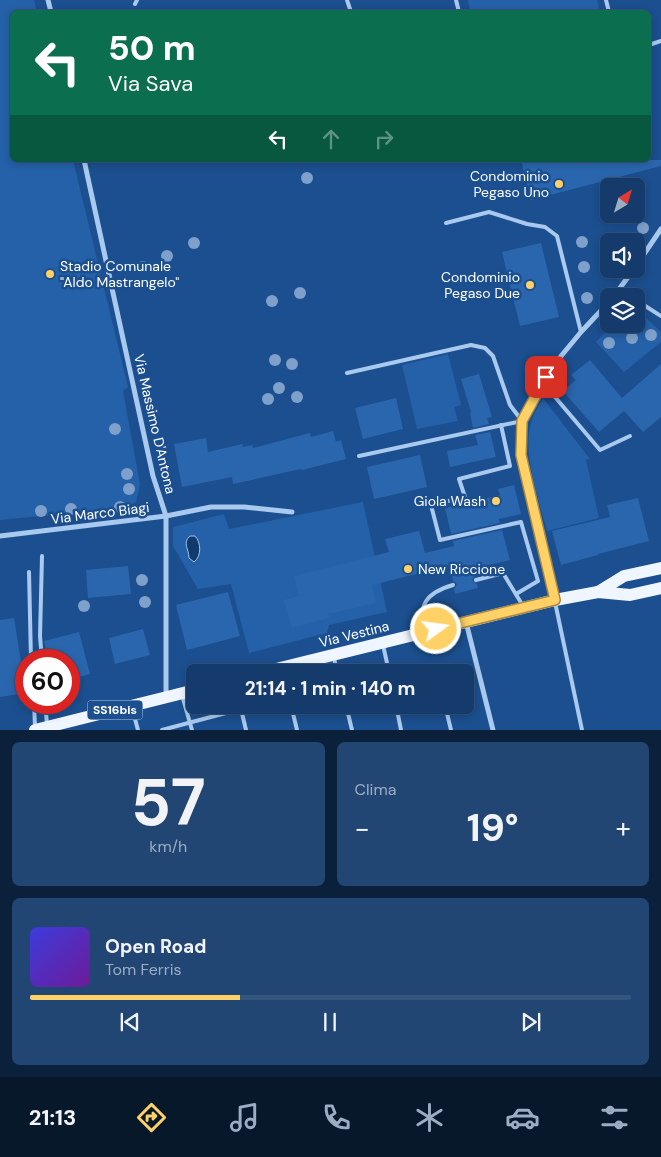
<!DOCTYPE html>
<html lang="it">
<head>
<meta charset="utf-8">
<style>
	:root { --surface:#143b6b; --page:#214673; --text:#f1f3f6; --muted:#9dadc1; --line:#33557e; --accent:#ffd166 }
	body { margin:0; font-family:"DM Sans",sans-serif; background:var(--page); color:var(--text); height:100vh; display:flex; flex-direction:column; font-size:19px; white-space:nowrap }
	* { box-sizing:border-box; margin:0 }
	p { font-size:16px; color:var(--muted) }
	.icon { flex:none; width:28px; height:28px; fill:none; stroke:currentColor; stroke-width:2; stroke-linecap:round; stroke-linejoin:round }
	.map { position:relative; height:730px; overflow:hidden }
	.sheet { display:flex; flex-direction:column; gap:12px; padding:12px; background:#0b203b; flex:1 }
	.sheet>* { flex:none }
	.top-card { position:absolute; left:10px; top:10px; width:641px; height:152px; border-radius:8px; box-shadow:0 2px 8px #0003,0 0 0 1px var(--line); background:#0b6e4f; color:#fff; overflow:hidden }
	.needle { width:32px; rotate:38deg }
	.tools { position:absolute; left:600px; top:178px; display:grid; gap:10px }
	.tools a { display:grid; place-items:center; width:45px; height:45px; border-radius:8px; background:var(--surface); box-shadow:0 2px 8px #0003,0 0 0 1px var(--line); font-size:25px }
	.speed { position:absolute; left:15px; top:649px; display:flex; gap:10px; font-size:25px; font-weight:700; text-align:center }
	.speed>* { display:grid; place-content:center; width:65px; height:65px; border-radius:50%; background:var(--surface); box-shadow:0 2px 8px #0003,0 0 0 1px var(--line); line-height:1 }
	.speed .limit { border:8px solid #d22; background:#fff; color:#111 }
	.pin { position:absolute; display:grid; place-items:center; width:42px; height:42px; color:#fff; margin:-21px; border-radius:10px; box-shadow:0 2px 8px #0006 }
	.me { position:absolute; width:55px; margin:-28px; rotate:76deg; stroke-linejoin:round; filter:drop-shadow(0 0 4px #0008) }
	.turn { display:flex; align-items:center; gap:18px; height:105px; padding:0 15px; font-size:22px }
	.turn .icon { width:65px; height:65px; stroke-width:2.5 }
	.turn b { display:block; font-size:35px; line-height:42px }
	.lanes { display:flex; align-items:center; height:48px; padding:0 15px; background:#0003; justify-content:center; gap:25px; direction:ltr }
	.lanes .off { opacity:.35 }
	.big { font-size:38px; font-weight:700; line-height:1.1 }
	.sheet .card { flex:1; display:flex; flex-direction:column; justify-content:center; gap:8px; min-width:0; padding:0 18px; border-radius:8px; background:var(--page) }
	.sheet .dial { align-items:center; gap:0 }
	.dial b { font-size:65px; line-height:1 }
	.song { display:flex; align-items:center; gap:15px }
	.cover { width:60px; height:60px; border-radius:8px; background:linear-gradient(135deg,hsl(240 70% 55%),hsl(280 70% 35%)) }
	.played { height:5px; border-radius:2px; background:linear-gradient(90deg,var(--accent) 35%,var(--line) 35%) }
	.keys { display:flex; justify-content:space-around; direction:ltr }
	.heat { display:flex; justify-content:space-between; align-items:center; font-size:28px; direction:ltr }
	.sheet .tiles { flex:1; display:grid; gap:12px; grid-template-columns:1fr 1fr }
	.card:last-child { grid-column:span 2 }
	.trip { position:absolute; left:186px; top:664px; width:288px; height:50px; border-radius:8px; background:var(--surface); box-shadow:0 2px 8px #0003,0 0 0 1px var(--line); font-weight:700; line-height:50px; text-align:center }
	.menu { display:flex; height:80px; justify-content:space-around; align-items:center; background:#08182b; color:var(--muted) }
	.menu .icon { width:35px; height:35px }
	.menu .active { color:var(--accent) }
	.menu b { font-size:22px; color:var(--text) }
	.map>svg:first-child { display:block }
	.green { fill:#2461a8 }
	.water { fill:#123a6d; stroke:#9cc4f0 }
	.building { fill:#2a66ad }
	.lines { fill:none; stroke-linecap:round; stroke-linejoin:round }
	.lane { stroke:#a9c9ee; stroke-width:4 }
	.street { stroke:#a9c9ee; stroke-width:5 }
	.primary { stroke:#f0f6ff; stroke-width:12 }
	.tree { fill:#7ea0ca }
	.route-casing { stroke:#a68842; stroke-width:12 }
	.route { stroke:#ffd166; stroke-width:9 }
	.poi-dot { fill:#ffd166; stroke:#1b4f8f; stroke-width:2 }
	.labels { text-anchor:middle; stroke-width:5; stroke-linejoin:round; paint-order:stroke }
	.shield { fill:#1b4f8f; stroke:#bbcadd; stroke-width:1 }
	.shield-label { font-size:12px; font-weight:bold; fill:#fff }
	.poi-label { font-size:14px; fill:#fff; stroke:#1b4f8f; text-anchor:end }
	.street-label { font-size:14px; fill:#fff; stroke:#1b4f8f }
</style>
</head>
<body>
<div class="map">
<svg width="661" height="730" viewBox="0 0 661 730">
	<rect width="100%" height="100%" fill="#1b4f8f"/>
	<g class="green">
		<path d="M0,0H34L37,12H12V160H73L128,387L123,391L140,484L136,502L123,508L0,520Z"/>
		<path d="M468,0H597L600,12H470Z"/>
		<path d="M636,309L661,332V342L624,372L596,342L613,324H636Z"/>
		<path d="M448,354L461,405L454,407L458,421L417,429L402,365Z"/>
		<path d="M543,398L590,459L586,460L599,518L547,531C539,501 522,452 531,423C533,414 539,406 543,398Z"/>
		<path d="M363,502L387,612L329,625L327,633L249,653L231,584L198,589L173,546V527L224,514L229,529Z"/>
	</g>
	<path class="water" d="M190,536H195C201,542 202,556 194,562L189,558C189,549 182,543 190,536Z"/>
	<g class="building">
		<path d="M521,160H661V166L531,200Z"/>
		<path d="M541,243L559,317L520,326L502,252Z"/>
		<path d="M590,360L622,398L661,364V417L643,432L624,411L599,432L563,391L576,380L571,375Z"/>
		<path d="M479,374L492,417L487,418L489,424L473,428L470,413L471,412L461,379Z"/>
		<path d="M396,398L403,429L363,439L355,408Z"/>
		<path d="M333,431L336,442L341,440L346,459L302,470L301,469L233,484L232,477L182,487L174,444L206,438L208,452L242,444L243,447L252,445L253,448L310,433L311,437Z"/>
		<path d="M490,432L496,457L450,467L447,451L478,445L475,435Z"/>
		<path d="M420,455L427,487L374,499L367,467Z"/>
		<path d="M514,485L521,514L499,519L500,523L451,534L445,508L500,495L498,489Z"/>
		<path d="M638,498L649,541L598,554V555L561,565L552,531L610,517L607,505Z"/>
		<path d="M502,530L510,560L473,569L475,576L472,580L477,584L478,588L455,594L454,589L457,584L453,581L449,566L372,585L376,603L328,614L329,618L292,628L284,600L299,596L294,576L389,552L385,539L419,531L425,553L454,546L453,541Z"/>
		<path d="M128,566L131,594L88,598L86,570Z"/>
		<path d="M228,592L240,636L187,650L176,605Z"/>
		<path d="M14,618L26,693L0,697V620Z"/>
		<path d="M143,629L150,655L115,664L109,638Z"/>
		<path d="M79,632L90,674L69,680V660H48L44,641Z"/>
	</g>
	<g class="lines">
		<g class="lane">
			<path d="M347,0L351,12"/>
			<path d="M456,0L459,12"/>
			<path d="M606,0L609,12"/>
			<path d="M135,4L137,0"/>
			<path d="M649,45L661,41"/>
			<path d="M446,223L489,212L527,224L545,227L557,236L581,332"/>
			<path d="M621,289L631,296"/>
			<path d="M636,300L661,316"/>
			<path d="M347,373L471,345L485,348L493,356L510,405L522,421L359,456"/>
			<path d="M540,387L555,397L600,450L630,436"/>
			<path d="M501,425L510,466L459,479L465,497L431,505L440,540L521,522L538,581L516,594"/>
			<path d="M29,572L31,660"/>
			<path d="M476,580L503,573L523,606"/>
			<path d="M555,602L582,730"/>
			<path d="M419,632C421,604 425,593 453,585"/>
			<path d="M383,645L389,672"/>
			<path d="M334,658L337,672"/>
			<path d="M42,660L40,636L42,556"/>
			<path d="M417,672L437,668L438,672"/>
			<path d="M182,695L192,730"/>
			<path d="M34,702L35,727"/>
			<path d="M45,702L47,724"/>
			<path d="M291,705L297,730"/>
			<path d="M346,705L352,730"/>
			<path d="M396,705L401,730"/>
			<path d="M445,705L451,730"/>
			<path d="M132,708L138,730"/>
			<path d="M162,730L241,709L246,730"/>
		</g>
		<g class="street">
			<path d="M48,0L51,12"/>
			<path d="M84,160L153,476L166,516V696"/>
			<path d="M636,266L661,229"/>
			<path d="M614,296L634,269"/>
			<path d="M0,536L166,516L211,507H244L292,512"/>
			<path d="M554,598L521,455L522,421L552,367L581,332L609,302"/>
			<path d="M466,622L493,730"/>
		</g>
		<g class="primary">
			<path d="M598,592L624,576L661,568"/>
			<path d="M264,672L555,600L598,592L630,595L661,588"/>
			<path d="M35,730L195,690"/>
		</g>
	</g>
	<g class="tree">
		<circle cx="307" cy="178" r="6"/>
		<circle cx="643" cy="228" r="6"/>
		<circle cx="582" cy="242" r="6"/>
		<circle cx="194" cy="243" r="6"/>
		<circle cx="167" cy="256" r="6"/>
		<circle cx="143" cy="267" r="6"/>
		<circle cx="584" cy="267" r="6"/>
		<circle cx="300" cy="293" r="6"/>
		<circle cx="587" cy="298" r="6"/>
		<circle cx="272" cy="301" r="6"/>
		<circle cx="651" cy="335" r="6"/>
		<circle cx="632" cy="338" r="6"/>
		<circle cx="609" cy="343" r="6"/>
		<circle cx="275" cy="360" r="6"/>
		<circle cx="292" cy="364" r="6"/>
		<circle cx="279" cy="388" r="6"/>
		<circle cx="297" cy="397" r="6"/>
		<circle cx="268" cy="399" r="6"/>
		<circle cx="115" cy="429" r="6"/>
		<circle cx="127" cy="474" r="6"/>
		<circle cx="129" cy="489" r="6"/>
		<circle cx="120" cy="507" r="6"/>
		<circle cx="71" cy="509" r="6"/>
		<circle cx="41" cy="511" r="6"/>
		<circle cx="142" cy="580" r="6"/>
		<circle cx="145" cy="602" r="6"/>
		<circle cx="84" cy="606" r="6"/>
	</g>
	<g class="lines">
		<defs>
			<path id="route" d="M436,629L555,600L521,455L522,421L546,377"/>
		</defs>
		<use href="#route" class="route-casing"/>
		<use href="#route" class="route"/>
	</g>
	<g class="poi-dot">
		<circle cx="559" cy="184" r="5"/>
		<circle cx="50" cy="274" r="5"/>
		<circle cx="530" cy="285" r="5"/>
		<circle cx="496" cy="501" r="5"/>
		<circle cx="408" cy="569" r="5"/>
	</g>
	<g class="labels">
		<rect class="shield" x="87.5" y="700.5" width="55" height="19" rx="4"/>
		<g class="shield-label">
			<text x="115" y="714">SS16bis</text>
		</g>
		<g class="poi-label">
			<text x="549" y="181">Condominio<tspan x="549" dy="16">Pegaso Uno</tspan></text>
			<text x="60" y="271" text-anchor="start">Stadio Comunale<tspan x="60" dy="16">"Aldo Mastrangelo"</tspan></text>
			<text x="520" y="282">Condominio<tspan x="520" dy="16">Pegaso Due</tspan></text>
			<text x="486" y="506">Giola Wash</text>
			<text x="418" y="574" text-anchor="start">New Riccione</text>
		</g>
		<g class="street-label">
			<text transform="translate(155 424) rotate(77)" y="5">Via Massimo D'Antona</text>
			<text transform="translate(100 513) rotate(-7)" y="5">Via Marco Biagi</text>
			<text transform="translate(354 634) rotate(-14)" y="5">Via Vestina</text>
		</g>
	</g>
</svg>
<div class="tools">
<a><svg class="needle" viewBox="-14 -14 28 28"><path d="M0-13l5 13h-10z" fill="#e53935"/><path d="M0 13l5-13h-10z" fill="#9dadc1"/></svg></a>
<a><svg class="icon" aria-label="sound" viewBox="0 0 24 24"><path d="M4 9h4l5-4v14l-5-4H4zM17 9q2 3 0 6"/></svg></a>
<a><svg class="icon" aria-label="layers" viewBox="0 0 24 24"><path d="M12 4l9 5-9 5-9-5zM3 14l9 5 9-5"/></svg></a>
</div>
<div class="speed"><div class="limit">60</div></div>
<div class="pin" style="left:546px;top:377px;background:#d93025"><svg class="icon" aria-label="arrive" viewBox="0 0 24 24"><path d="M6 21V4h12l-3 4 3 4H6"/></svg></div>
<svg class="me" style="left:436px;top:629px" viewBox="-20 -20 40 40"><circle r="17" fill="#ffd166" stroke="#fff" stroke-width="3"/><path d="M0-11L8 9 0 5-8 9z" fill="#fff"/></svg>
<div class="trip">21:14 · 1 min · 140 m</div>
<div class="top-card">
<div class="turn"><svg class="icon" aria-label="left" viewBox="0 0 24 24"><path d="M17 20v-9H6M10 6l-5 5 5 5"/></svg><div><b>50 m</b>Via Sava</div></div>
<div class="lanes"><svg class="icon" aria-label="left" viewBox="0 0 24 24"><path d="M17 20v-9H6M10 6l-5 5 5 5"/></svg><svg class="icon off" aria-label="ahead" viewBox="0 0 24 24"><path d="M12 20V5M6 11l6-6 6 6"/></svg><svg class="icon off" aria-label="right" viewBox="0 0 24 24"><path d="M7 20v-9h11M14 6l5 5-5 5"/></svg></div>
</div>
</div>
<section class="sheet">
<div class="tiles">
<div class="card dial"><b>57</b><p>km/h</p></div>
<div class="card"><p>Clima</p>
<div class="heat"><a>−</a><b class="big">19°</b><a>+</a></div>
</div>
<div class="card">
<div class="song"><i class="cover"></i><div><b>Open Road</b><p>Tom Ferris</p></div></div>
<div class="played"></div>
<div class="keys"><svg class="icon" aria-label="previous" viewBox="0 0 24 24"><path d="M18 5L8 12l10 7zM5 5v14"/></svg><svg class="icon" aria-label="pause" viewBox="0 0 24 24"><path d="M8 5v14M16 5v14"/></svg><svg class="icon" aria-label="next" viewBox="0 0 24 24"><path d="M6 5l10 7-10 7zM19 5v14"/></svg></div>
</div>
</div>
</section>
<nav class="menu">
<b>21:13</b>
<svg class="icon active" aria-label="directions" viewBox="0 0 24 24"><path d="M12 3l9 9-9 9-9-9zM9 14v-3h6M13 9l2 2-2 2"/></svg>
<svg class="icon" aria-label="music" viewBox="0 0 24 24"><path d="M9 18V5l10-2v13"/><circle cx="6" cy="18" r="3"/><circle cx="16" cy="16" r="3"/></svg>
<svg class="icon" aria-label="phone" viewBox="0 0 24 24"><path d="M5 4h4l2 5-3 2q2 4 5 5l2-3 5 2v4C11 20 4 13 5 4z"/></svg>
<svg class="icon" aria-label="climate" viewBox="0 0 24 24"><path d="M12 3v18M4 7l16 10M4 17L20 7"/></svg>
<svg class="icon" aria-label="car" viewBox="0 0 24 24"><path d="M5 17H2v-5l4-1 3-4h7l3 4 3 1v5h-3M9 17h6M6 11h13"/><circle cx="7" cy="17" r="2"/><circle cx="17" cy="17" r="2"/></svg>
<svg class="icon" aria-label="filters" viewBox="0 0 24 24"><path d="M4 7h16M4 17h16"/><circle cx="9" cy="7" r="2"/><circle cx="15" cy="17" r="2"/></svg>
</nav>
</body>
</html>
